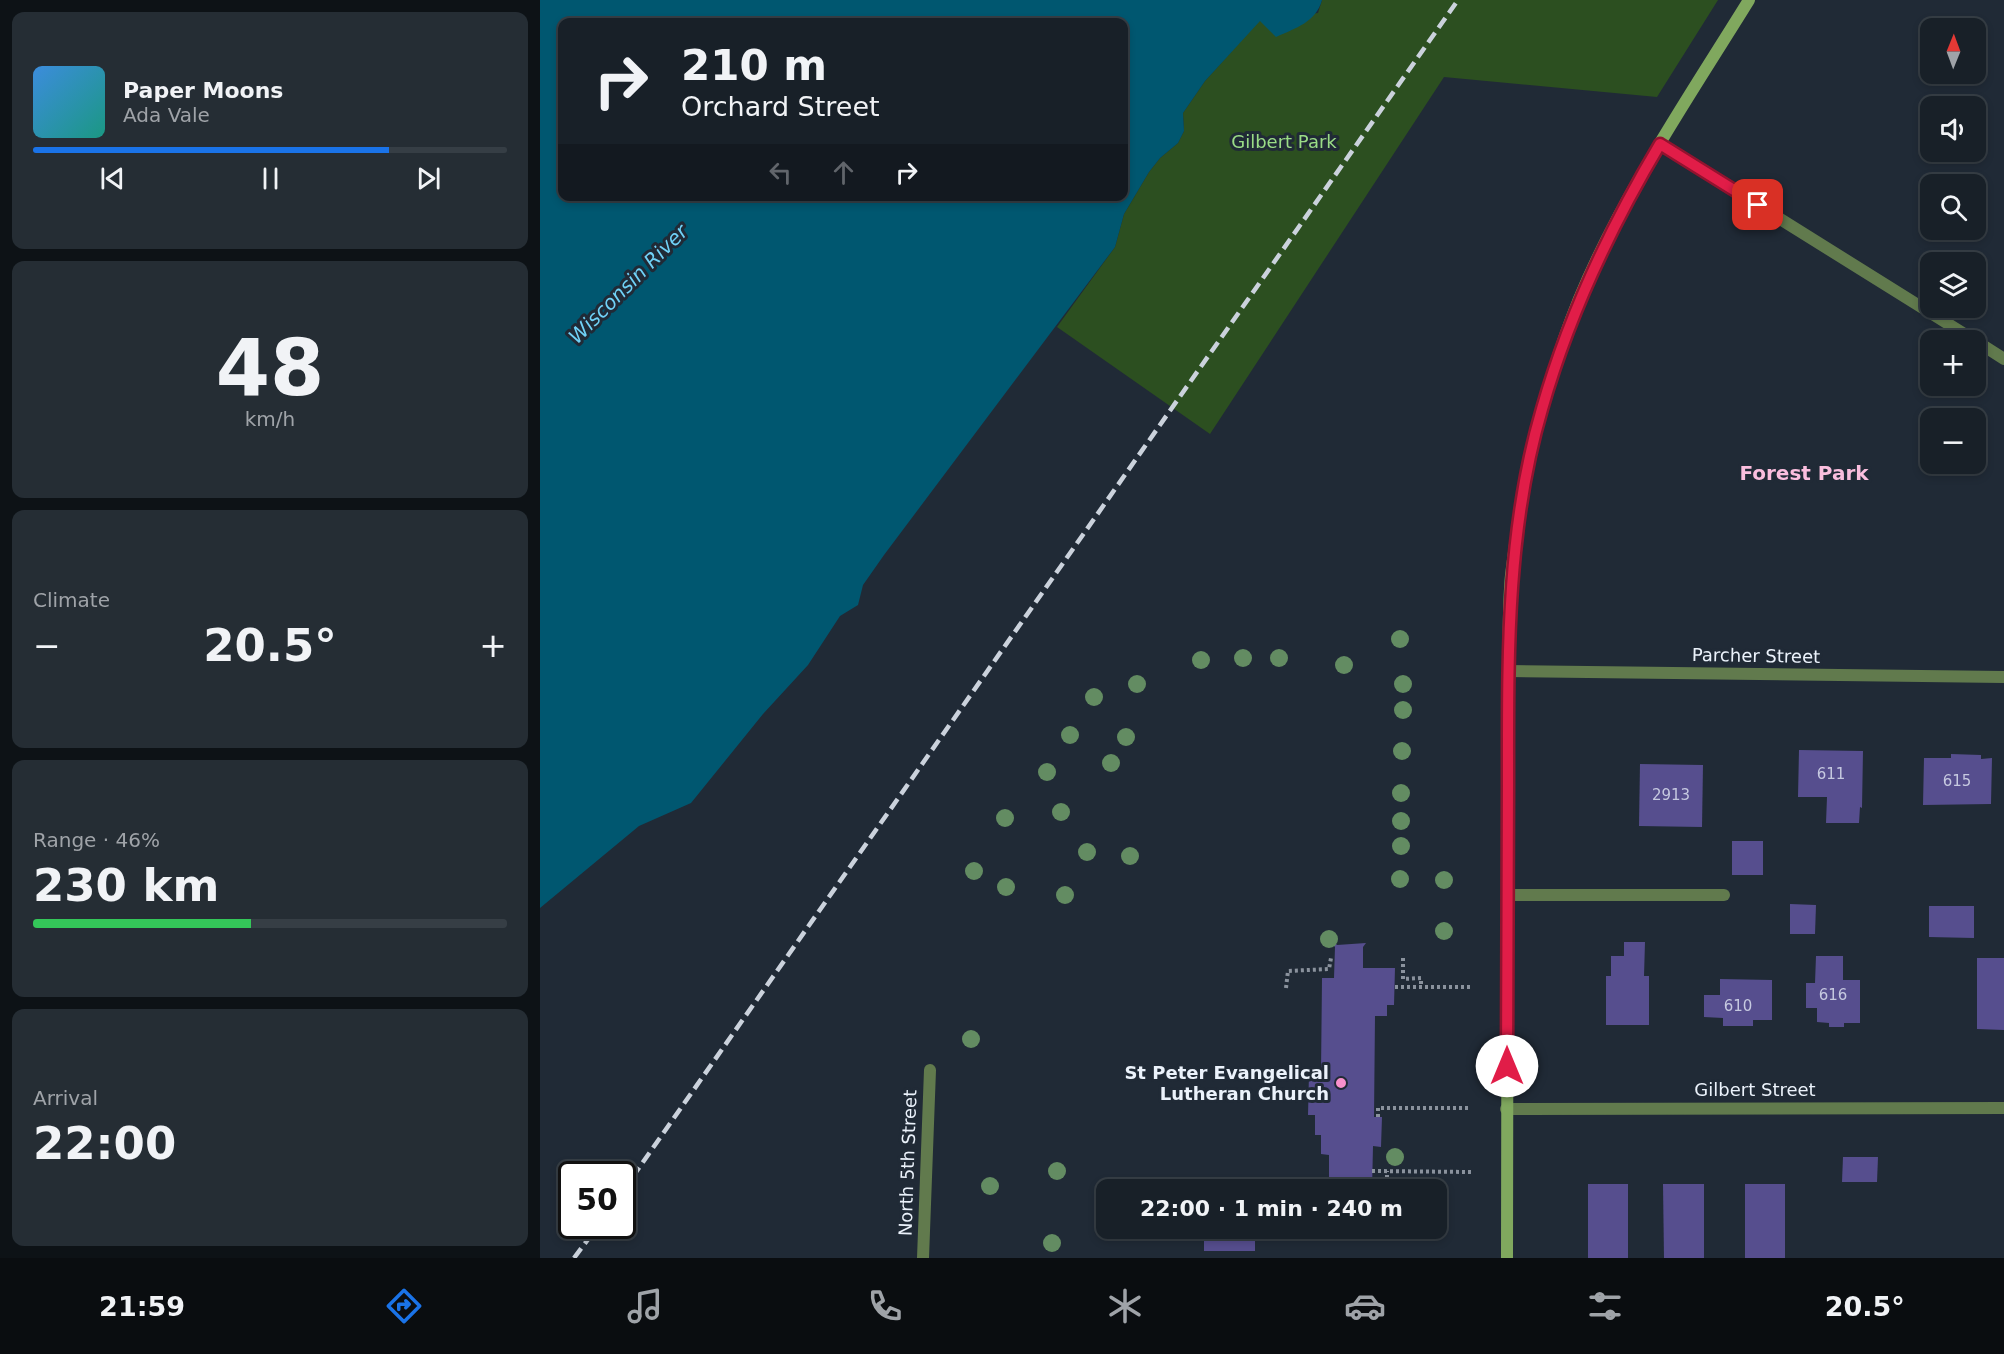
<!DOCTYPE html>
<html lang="en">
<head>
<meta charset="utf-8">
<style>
	:root { --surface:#182028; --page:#252d34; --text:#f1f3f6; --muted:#9fa3a8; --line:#363e45; --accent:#1a73e8 }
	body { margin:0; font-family:"DejaVu Sans",sans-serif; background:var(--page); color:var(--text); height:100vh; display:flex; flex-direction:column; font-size:22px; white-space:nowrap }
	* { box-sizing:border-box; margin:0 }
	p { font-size:20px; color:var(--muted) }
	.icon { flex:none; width:33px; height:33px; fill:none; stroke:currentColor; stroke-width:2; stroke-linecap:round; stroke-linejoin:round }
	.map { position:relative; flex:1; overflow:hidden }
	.side { display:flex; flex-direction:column; gap:12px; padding:12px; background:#0d1216; width:540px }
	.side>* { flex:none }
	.guide { position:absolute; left:18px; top:18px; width:570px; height:183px; border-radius:12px; box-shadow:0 3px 9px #0003,0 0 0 2px var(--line); background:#182028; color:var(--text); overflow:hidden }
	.needle { width:39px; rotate:1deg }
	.controls { position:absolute; left:1380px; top:18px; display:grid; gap:12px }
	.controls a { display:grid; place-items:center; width:66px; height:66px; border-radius:12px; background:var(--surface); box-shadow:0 3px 9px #0003,0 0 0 2px var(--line); font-size:30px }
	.speed { position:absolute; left:18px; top:1161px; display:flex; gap:12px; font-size:30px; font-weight:700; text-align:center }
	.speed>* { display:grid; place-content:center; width:78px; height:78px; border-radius:50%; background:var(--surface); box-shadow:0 3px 9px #0003,0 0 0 2px var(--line); line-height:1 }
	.speed .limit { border:3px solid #111; border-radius:9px; background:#fff; color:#111 }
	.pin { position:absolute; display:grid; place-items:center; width:51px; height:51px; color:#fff; margin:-26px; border-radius:12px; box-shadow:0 3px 9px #0006 }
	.me { position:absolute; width:66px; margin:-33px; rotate:0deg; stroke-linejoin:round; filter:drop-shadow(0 0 4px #0008) }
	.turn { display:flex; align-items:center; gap:21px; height:126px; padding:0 24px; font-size:27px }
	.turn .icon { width:78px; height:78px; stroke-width:2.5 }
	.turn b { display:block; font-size:42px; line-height:51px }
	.lanes { display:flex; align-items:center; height:57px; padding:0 24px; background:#0003; justify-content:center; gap:30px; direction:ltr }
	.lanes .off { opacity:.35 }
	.big { font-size:45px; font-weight:700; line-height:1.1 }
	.side .tile { flex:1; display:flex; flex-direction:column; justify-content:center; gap:9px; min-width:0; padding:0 21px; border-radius:12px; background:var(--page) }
	.side .dial { align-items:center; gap:0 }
	.dial b { font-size:78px; line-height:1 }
	.song { display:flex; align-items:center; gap:18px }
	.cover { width:72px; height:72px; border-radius:9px; background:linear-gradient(135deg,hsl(210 70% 55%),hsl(170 70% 35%)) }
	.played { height:6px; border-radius:3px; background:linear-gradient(90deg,var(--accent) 75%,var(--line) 75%) }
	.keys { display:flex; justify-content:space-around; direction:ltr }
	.heat { display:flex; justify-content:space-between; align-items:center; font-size:33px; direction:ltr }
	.charge { height:9px; border-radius:4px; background:linear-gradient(90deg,#34c759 46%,var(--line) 0) }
	.trip { position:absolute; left:556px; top:1179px; width:351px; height:60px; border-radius:12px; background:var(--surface); box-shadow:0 3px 9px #0003,0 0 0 2px var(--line); font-weight:700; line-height:60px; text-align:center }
	.tab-bar { display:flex; height:96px; justify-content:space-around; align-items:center; background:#0a0d10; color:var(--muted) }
	.tab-bar .icon { width:42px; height:42px }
	.tab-bar .selected { color:var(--accent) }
	.tab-bar b { font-size:27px; color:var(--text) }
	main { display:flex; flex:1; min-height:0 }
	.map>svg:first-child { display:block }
	.green { fill:#2c4f20 }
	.water { fill:#005770; fill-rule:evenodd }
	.building { fill:#564e8e }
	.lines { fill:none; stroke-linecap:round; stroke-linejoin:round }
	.path { stroke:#8a929d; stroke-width:4; stroke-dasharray:3 3; stroke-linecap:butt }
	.service { stroke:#617a4d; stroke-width:12 }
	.minor { stroke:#617a4d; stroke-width:12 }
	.secondary { stroke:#80a85e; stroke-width:12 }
	.rail { stroke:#cbd2dc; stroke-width:4.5; stroke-dasharray:12 6; stroke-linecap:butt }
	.tree { fill:#638c62 }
	.route-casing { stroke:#92132f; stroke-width:15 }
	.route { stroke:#e11d48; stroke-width:10 }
	.poi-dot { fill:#f890cc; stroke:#202a36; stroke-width:2 }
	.labels { text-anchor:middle; stroke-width:6; stroke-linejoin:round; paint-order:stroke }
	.number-label { font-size:15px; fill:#c6c9e0 }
	.park-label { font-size:18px; fill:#9adc86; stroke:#202a36 }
	.street-label { font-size:18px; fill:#ebf2fb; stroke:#202a36 }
	.poi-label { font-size:18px; font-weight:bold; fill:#ebf2fb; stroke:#202a36; text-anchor:end }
	.water-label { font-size:20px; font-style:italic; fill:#70d2f7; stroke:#202a36 }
	.neighbourhood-label { font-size:20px; font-weight:bold; fill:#fabede; stroke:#202a36 }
</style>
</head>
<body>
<main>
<section class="side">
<div class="tile">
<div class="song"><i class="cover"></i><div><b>Paper Moons</b><p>Ada Vale</p></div></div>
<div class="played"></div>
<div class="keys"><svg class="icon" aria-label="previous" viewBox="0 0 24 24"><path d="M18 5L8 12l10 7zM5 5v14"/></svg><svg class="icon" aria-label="pause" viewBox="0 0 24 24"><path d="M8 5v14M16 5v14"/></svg><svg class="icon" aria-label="next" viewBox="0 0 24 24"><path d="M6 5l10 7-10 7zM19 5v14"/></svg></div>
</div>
<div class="tile dial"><b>48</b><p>km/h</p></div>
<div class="tile"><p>Climate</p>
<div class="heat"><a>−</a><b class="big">20.5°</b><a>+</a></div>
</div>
<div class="tile"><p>Range · 46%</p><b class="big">230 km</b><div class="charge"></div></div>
<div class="tile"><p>Arrival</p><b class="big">22:00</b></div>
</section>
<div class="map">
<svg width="1464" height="1258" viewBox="0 0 1464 1258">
	<rect width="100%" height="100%" fill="#202a36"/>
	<path class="green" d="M782,0H1178L1117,97L904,77L670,434L517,327L575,247L584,214L609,172L620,158L638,143L644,131L643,113L665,81L720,20L778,13Z"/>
	<path class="water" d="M0,0H782C776,22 756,28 736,37L720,21L665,81L643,113L644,131L638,143L620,158L609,172L584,214L575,247L344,555L323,585L318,605L300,616L268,665L223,714L151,803L99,826L0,908ZM22,22H584V196H22Z"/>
	<g class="building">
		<path d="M1259,750L1323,751L1322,808L1320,807L1319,823H1286L1287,797H1258Z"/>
		<path d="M1411,754L1441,755V759L1452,758L1451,804L1383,805L1384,758H1411Z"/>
		<path d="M1100,764L1163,765L1162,827L1099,826Z"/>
		<rect x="1192" y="841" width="31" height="34"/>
		<path d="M1250,904L1276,905L1275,934H1250Z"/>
		<path d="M1389,906H1434V938L1389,937Z"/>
		<path d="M794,941L797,945L826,943L823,947V968H855L854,1005H847V1016H835L834,1117H842L841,1147L833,1146L832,1190H789V1155L781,1154V1135H775V1115H768L769,1073H781L782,978H794L795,947L791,943Z"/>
		<path d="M1084,942H1105L1104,976H1109V1025H1066V976H1071V956H1084Z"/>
		<path d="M1276,956H1303V980H1320V1023H1304V1027H1289V1023L1277,1022V1008H1266V983H1275Z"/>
		<path d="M1437,958H1464V1030L1437,1029Z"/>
		<path d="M1180,979L1232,980V1020H1213V1026H1183V1018L1164,1017V995H1180Z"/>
		<path d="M1303,1157H1338L1337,1182H1302Z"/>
		<rect x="1048" y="1184" width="40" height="74"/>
		<path d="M1123,1184H1164V1258H1124Z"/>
		<rect x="1205" y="1184" width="40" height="74"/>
		<rect x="664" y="1228" width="51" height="23"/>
	</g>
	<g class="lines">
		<g class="path">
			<path d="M863,958V979L881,978V987"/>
			<path d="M855,987H931"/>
			<path d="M746,988L748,971L789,969L791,958"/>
			<path d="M748,1094H768"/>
			<path d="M838,1117V1108H931"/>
			<path d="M832,1171L931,1172"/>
			<path d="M847,1190V1171"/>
		</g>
		<path class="service" d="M967,895H1184"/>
		<g class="minor">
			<path d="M1120,144L1434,340"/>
			<path d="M1436,341L1464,359"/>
			<path d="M968,671L1464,677"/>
			<path d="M966,1109L1464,1108"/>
			<path d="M383,1258L390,1070"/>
		</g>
		<path class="secondary" d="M967,1258L968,671C969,639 968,607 971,575C982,481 1003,387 1039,299C1083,193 1149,97 1209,0"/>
		<g class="rail">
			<path d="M82,1192L918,0"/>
			<path d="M34,1258L58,1226"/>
		</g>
	</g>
	<g class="tree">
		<circle cx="860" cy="639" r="9"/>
		<circle cx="703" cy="658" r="9"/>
		<circle cx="739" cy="658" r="9"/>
		<circle cx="661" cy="660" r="9"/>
		<circle cx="804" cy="665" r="9"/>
		<circle cx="597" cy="684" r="9"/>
		<circle cx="863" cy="684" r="9"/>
		<circle cx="554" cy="697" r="9"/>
		<circle cx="863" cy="710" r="9"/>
		<circle cx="530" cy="735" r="9"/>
		<circle cx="586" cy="737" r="9"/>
		<circle cx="862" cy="751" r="9"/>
		<circle cx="571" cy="763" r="9"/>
		<circle cx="507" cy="772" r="9"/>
		<circle cx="861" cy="793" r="9"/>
		<circle cx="521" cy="812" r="9"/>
		<circle cx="465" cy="818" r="9"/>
		<circle cx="861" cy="821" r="9"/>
		<circle cx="861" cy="846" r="9"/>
		<circle cx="547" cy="852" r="9"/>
		<circle cx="590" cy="856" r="9"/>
		<circle cx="434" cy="871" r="9"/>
		<circle cx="860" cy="879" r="9"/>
		<circle cx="904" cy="880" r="9"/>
		<circle cx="466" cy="887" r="9"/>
		<circle cx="525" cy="895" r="9"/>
		<circle cx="904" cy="931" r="9"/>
		<circle cx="789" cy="939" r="9"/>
		<circle cx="431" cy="1039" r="9"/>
		<circle cx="855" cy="1157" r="9"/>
		<circle cx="517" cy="1171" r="9"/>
		<circle cx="450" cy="1186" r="9"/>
		<circle cx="512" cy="1243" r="9"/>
	</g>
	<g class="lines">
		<defs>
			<path id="route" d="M967,1066C967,972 968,878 968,784C968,658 966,531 1002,409C1029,314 1070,228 1120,144L1218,205"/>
		</defs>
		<use href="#route" class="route-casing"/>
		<use href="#route" class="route"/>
	</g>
	<circle class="poi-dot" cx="801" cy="1083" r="6"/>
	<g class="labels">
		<g class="number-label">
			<text x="1291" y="779">611</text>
			<text x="1417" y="786">615</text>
			<text x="1131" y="800">2913</text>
			<text x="1293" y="1000">616</text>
			<text x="1198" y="1011">610</text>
		</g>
		<g class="park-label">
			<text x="744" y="148">Gilbert Park</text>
		</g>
		<g class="street-label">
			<text transform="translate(1216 656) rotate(1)" y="6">Parcher Street</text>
			<text x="1215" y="1096">Gilbert Street</text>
			<text transform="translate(368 1163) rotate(-88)" y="6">North 5th Street</text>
		</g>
		<g class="poi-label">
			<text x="789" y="1079">St Peter Evangelical<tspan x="789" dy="21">Lutheran Church</tspan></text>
		</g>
		<g class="water-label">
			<text transform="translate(88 284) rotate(-45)" y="7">Wisconsin River</text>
		</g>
		<g class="neighbourhood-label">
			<text x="1264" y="480">Forest Park</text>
		</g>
	</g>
</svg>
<div class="controls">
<a><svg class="needle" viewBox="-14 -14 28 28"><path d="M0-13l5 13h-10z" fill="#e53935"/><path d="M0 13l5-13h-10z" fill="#9fa3a8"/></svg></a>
<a><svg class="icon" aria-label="sound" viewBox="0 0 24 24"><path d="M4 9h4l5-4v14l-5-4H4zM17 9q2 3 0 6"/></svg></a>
<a><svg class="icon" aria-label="search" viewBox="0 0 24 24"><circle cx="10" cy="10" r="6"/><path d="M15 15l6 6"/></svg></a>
<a><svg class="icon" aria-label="layers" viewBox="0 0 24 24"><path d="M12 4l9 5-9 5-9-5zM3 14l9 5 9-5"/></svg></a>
<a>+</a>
<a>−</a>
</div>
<div class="speed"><div class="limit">50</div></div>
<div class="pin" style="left:1218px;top:205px;background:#d93025"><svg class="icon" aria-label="arrive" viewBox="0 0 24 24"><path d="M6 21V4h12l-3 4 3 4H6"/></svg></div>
<svg class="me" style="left:967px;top:1066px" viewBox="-20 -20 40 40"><circle r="19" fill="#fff"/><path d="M0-13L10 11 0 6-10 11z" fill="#e11d48"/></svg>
<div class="trip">22:00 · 1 min · 240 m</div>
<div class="guide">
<div class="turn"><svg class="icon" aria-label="right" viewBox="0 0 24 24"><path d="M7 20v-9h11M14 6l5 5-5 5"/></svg><div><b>210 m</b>Orchard Street</div></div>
<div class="lanes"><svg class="icon off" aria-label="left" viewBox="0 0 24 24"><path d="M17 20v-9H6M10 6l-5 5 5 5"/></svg><svg class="icon off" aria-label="ahead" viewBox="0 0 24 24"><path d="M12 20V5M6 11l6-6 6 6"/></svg><svg class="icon" aria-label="right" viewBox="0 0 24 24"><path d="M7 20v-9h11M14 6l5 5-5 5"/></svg></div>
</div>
</div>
</main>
<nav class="tab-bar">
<b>21:59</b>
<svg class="icon selected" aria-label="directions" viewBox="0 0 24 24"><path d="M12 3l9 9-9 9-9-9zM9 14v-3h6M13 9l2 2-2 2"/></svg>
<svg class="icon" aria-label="music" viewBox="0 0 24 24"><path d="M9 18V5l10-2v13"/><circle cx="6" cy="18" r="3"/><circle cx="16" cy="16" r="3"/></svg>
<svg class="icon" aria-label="phone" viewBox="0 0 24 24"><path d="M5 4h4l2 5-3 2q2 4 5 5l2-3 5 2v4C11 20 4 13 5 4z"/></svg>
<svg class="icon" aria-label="climate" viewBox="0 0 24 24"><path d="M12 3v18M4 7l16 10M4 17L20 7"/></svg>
<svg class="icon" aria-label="car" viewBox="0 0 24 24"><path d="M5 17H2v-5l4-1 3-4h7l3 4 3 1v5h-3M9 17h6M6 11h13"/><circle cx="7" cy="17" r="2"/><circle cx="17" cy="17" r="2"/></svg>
<svg class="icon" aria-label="filters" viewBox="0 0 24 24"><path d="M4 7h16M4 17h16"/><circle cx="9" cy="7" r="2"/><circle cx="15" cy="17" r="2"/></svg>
<b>20.5°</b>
</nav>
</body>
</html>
